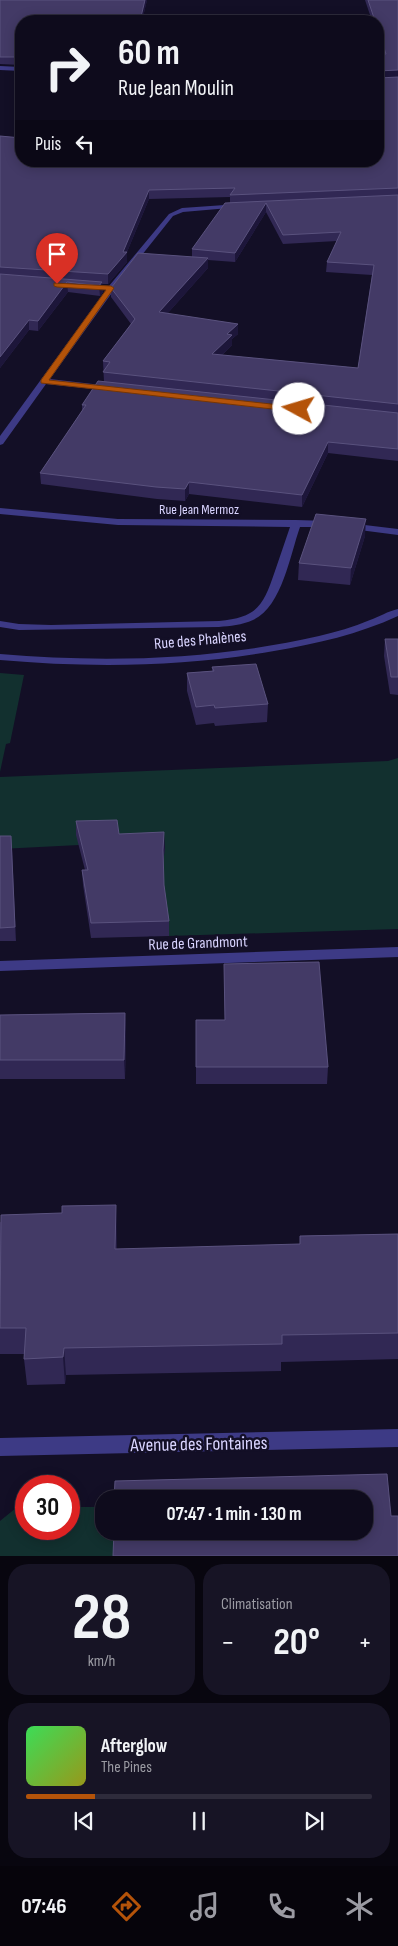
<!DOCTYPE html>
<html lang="fr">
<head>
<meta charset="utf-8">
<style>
	:root { --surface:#0e0b1c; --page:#171425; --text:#f1f3f6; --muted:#9b9ba3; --line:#2e2b3b; --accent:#b45309 }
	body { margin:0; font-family:"Sofia Sans Condensed",sans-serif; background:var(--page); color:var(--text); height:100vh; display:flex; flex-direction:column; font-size:19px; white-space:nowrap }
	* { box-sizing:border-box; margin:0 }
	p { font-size:16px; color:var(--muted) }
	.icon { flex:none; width:28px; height:28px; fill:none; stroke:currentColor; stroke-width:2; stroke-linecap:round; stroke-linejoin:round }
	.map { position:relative; height:1556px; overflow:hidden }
	.panel { display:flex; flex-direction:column; gap:8px; padding:8px; background:#08060f; flex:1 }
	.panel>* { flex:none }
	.top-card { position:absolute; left:15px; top:15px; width:369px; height:152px; border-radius:20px; box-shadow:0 2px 12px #0003,0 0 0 1px var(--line); background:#0e0b1c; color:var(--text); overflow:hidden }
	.speed { position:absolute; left:15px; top:1475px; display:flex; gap:10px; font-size:25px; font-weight:700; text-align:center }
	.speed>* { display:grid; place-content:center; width:65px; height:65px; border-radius:50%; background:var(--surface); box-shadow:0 2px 12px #0003,0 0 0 1px var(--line); line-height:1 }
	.speed .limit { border:8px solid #d22; background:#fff; color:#111 }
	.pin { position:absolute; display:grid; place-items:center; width:42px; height:42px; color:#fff; margin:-51px -21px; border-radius:50% 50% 50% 0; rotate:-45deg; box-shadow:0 0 5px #0007 }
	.pin .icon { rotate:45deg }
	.me { position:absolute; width:55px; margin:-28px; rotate:276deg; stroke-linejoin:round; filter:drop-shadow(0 0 4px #0008) }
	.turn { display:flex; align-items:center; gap:18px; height:105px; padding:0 20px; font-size:22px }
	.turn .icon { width:65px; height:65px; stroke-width:2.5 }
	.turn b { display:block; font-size:35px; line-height:42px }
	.then { display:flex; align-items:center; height:48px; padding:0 20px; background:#0003; gap:10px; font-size:19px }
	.big { font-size:38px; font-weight:700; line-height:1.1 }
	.panel .card { flex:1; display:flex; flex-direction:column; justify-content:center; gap:8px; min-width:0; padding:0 18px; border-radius:20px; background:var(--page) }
	.panel .dial { align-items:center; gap:0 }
	.dial b { font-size:65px; line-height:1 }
	.song { display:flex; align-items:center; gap:15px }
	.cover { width:60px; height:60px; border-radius:8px; background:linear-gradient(135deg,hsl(130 70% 55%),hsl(60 70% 35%)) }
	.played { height:5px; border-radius:2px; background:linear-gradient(90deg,var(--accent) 20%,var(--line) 20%) }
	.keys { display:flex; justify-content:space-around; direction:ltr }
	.heat { display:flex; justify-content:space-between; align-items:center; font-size:28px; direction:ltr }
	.panel .tiles { flex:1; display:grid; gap:8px; grid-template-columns:1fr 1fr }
	.card:last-child { grid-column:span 2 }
	.trip { position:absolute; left:95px; top:1490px; width:278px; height:50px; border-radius:20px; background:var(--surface); box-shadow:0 2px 12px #0003,0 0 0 1px var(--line); font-weight:700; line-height:50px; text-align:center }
	.tabs { display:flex; height:80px; justify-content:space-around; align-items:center; background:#06040b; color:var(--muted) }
	.tabs .icon { width:35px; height:35px }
	.tabs .on { color:var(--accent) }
	.tabs b { font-size:22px; color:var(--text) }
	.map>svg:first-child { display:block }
	.green { fill:#12302f }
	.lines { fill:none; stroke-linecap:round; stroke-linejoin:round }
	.minor { fill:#3d3a85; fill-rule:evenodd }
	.tertiary { fill:#3d3a85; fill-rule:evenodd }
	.wall { fill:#312854; fill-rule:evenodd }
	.shaded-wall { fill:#1d163a }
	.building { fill:#433a66; stroke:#5a527e }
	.route { fill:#b45309; stroke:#753606 }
	.labels { text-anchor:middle; stroke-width:5; stroke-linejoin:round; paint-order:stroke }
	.far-street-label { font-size:14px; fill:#d9d4ff; stroke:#130f26 }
	.street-label { font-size:16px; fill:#d9d4ff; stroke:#130f26 }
	.near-street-label { font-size:19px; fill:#d9d4ff; stroke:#130f26 }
</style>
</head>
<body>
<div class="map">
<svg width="398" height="1556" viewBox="0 0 398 1556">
	<rect width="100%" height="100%" fill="#130f26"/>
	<g class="green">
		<path d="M0,673L24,675L10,743L6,744L0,772Z"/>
		<path d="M398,758V929L169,936L164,900L77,835L79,845L0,849V777L388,761Z"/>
		<path d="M69,1507H104V1531H115V1556H0V1521L16,1508H26V1529H69Z"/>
	</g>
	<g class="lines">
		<g class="minor">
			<path d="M0,66L21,67V71L0,70Z"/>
			<path d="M239,204L242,206L241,207L183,212L173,216L114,290L50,379L110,386L113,387V391L46,384L3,444L0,445V436L106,290L87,289H84V285L109,286L169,214L182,208Z"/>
			<path d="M0,508L118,519L296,520L328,521L333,524L328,527H300C290,555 282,607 253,620C242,625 230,626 219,627L19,630L0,627V621L19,624L51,625L219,621C258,617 263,606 275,571C280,556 285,542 290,527L118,525L0,514Z"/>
			<path d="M348,523L398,529V535L344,528L343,526Z"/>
			<path d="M398,609V616C359,634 316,644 274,651C183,667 92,668 0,660V654C106,663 214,660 319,636C336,632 353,627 370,620C379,617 388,611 398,609Z"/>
			<path d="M398,1429V1447L0,1456V1438Z"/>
		</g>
		<path class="tertiary" d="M398,947V957L0,971V961Z"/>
	</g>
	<g class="wall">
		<path d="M0,0H147L142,21H21V65L0,64Z"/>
		<path d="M365,0H398V461L328,453L302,507L189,494L185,501L157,499L41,484L40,473L82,411V405L104,382L103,361L131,324L111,297V288L192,257V249L230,203V197L149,199L127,252V262L108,284H102L103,292L100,296L68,292L38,331L29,330L0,368V136L378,161L383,54L378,37V21H372ZM266,212L283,244L337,241L327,262L326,272L372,275L358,368L222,355L232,345V339L238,334V324L167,314L208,268V260L235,262Z"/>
		<path d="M365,536L350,585L298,580L299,563Z"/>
		<path d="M385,639H398V695L390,694L384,656Z"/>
		<path d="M212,667L268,704L267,722L215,726L214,723L196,725L187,691V673L212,671Z"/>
		<path d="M76,821L119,834L165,847L163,862L164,885L169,921V936L91,938L83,885L82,870H85L76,835Z"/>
		<path d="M0,836L12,849L16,941H0Z"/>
		<path d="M224,964L328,1067L327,1084H196V1020H225Z"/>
		<path d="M125,1013L126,1032L125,1079H0V1015Z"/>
		<path d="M0,1222L117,1231V1249L300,1244V1236L398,1234V1359L281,1362V1371L66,1375L65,1384L27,1385L24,1359V1354H0Z"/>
	</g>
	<g class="shaded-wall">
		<path d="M145,0H147L142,21H140Z"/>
		<path d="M398,70V77L378,79V71Z"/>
		<path d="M149,190V199L127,252V262L108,284V274Z"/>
		<path d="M266,203V212L235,262V253Z"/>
		<path d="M208,258V268L159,323V312Z"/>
		<path d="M67,282L68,292L38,331V321Z"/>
		<path d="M102,282L103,292L100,296L99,286Z"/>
		<path d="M29,320V330L0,368V357Z"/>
		<path d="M238,324V334L232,339V345L212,364V354L227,334Z"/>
		<path d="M328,442V453L302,507V495Z"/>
		<path d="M189,482V494L185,501V489Z"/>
		<path d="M366,519L365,536L350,585L351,568Z"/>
		<path d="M164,832L165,847L163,864V850Z"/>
		<path d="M11,836L12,849L16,941L15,927Z"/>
		<path d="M125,1013L126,1032L125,1079L124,1060Z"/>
		<path d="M116,1205L117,1231L116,1275L115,1249Z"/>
		<path d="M64,1348L66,1375L65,1384L63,1357Z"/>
	</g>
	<g class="building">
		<path d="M0,0H145L140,21H21V57H0Z"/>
		<path d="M368,0H398V70L378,71V54H386L378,28V21H375Z"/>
		<path d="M378,77L379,78L398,77V188L230,195L235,188L149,190L123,252H127L108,274L0,267V136L21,138V161H378Z"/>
		<path d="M398,195V404L103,372L110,362L103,361L135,319L111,288L138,253L208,258L159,312L238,324L227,334L232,335L212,354L358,368L374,265L327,262L341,232L283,235L266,203L235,253L192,249L225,203Z"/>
		<path d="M0,274L102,282L99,286L67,282L38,321L29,320L0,357Z"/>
		<path d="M98,381L398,413V449L328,442L302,495L189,482L185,489L156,487L40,473L86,405H82Z"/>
		<path d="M316,514L366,519L351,568L299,563Z"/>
		<path d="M385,639H398V677H391Z"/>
		<path d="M256,664L268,704L215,708L214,705L196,707L187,673L214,671L212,667Z"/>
		<path d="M117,820L119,834L164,832L163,850L164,885L169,921L91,923L82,870H88L76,821Z"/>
		<path d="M0,836H11L15,927L0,928Z"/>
		<path d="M319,962L328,1067H196V1020H225L224,964Z"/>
		<path d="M125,1013L124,1060H0V1015Z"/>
		<path d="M116,1205L115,1249L300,1244V1236L398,1234V1333L282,1335V1344L64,1348L63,1357L24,1359L26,1328H0L1,1215L62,1213V1206Z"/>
		<path d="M387,1474L391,1516H398V1556H113L114,1531H364V1499H114L115,1481Z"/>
	</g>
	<path class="route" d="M54,283L111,286L114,288L49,380L299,407L303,409L299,412L41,383V380L106,290L57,287L54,286Z"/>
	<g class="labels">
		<g class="far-street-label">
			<text x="199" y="514">Rue Jean Mermoz</text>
		</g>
		<g class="street-label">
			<text transform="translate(200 639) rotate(-5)" y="6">Rue des Phalènes</text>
			<text transform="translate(198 942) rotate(-2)" y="6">Rue de Grandmont</text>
		</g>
		<g class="near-street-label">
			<text transform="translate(199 1443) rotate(-1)" y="7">Avenue des Fontaines</text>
		</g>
	</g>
</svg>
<div class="speed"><div class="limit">30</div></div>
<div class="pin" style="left:57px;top:284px;background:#d93025"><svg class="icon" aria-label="arrive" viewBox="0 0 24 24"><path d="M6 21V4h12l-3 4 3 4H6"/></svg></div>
<svg class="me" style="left:299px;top:409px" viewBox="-20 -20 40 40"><circle r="19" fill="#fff"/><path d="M0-13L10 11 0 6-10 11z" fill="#b45309"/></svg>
<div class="trip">07:47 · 1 min · 130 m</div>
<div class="top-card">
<div class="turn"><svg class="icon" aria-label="right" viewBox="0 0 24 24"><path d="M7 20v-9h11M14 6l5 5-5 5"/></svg><div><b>60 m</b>Rue Jean Moulin</div></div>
<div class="then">Puis<svg class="icon" aria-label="left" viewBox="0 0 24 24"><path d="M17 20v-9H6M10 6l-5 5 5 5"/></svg></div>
</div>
</div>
<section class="panel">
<div class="tiles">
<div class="card dial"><b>28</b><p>km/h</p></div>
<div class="card"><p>Climatisation</p>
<div class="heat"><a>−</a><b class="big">20°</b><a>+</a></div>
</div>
<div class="card">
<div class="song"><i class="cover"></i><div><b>Afterglow</b><p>The Pines</p></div></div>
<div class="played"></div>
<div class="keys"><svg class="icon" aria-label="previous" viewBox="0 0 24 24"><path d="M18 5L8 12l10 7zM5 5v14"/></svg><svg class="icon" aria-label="pause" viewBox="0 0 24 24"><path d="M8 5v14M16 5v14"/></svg><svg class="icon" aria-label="next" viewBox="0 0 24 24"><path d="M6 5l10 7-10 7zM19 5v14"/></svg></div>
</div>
</div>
</section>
<nav class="tabs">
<b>07:46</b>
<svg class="icon on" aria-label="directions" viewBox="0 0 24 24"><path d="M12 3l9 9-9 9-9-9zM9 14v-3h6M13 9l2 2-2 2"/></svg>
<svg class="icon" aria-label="music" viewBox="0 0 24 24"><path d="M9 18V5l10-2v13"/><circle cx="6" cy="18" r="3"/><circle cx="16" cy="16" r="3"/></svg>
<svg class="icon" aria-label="phone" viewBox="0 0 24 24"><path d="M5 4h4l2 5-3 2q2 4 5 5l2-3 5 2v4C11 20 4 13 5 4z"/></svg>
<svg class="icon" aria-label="climate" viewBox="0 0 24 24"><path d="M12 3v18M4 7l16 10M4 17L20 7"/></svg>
</nav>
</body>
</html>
